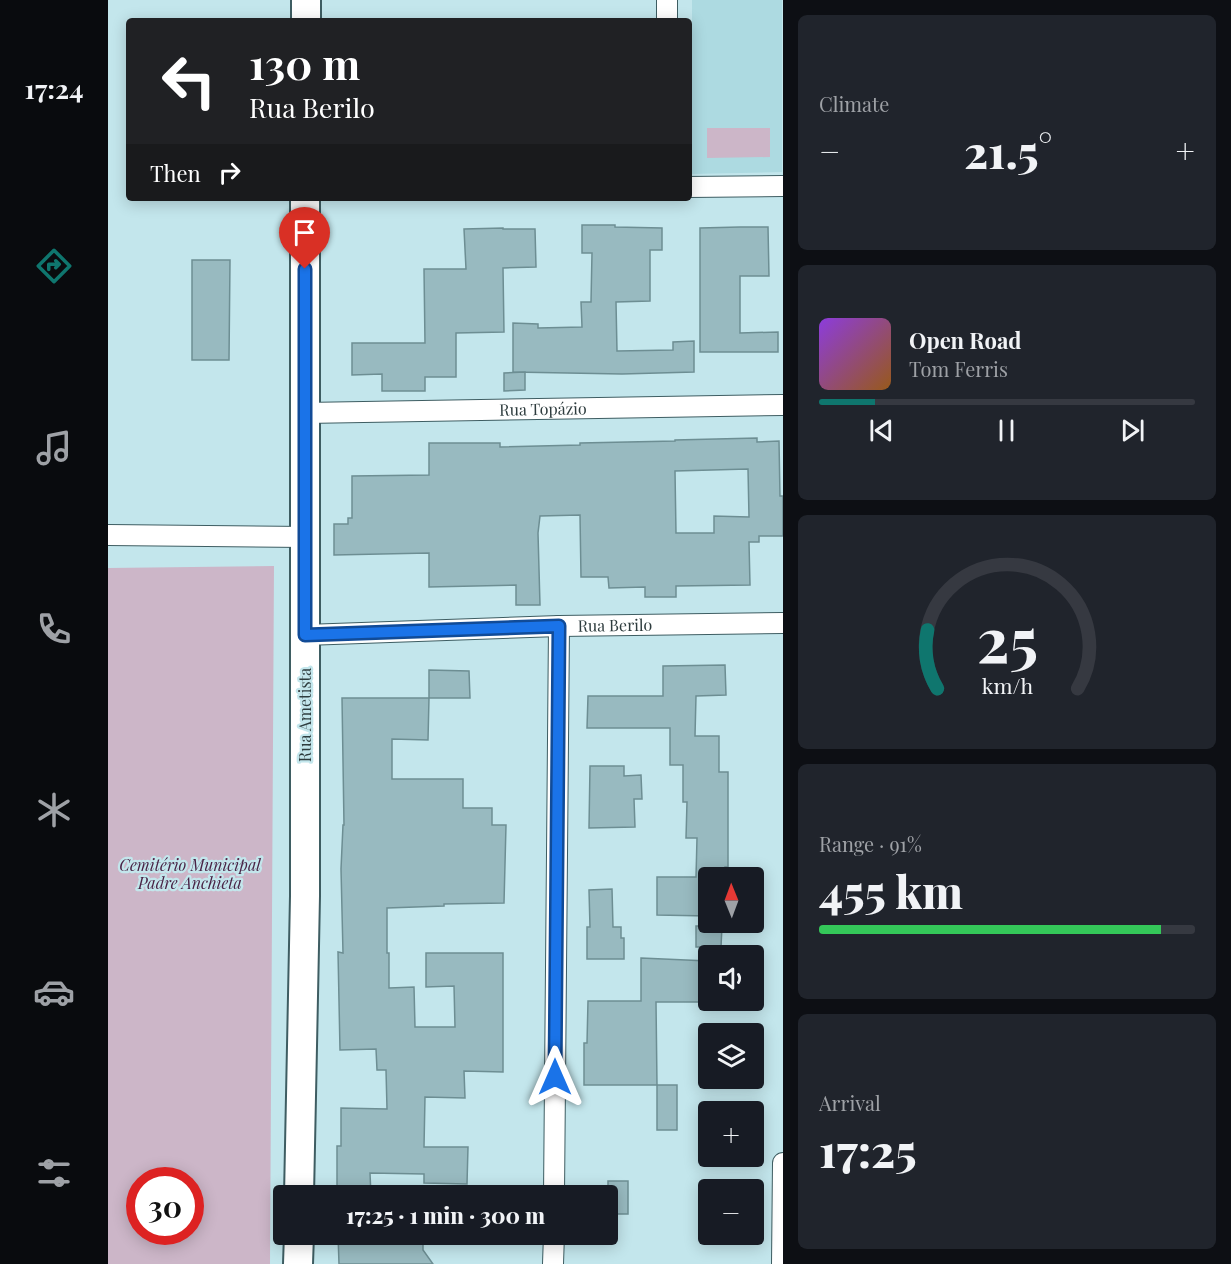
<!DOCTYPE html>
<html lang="en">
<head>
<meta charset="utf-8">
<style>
	:root { --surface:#171b24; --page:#20242c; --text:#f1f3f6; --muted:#9ea1a6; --line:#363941; --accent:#0f766e }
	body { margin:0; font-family:"Playfair Display",serif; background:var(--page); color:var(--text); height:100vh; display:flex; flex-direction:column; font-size:22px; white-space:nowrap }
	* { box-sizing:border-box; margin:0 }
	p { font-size:20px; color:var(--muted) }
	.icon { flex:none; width:33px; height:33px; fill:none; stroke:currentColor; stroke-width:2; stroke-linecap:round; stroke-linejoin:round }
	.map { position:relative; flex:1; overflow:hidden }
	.details { display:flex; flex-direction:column; gap:15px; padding:15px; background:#0d0f14; width:448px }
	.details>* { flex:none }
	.hud { position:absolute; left:18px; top:18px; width:566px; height:183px; border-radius:6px; box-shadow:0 3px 15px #0003; background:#202124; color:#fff; overflow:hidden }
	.needle { width:39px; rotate:359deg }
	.tools { position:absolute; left:590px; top:867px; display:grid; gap:12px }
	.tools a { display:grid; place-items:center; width:66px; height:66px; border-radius:6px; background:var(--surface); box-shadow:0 3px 15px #0003; font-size:30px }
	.speed { position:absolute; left:18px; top:1167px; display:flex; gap:12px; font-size:30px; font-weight:700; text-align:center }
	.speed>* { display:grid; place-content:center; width:78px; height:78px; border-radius:50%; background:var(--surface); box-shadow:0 3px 15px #0003; line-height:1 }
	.speed .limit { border:9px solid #d22; background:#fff; color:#111 }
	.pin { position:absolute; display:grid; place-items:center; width:51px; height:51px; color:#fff; margin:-62px -26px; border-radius:50% 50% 50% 0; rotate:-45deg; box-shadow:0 0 6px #0007 }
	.pin .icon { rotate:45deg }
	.me { position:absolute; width:66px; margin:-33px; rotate:0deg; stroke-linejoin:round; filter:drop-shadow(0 0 4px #0008) }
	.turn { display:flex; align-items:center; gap:21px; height:126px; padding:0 24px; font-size:27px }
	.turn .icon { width:78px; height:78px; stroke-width:2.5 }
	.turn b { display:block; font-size:42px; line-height:51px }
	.then { display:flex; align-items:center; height:57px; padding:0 24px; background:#0003; gap:12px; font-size:22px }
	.big { font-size:45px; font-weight:800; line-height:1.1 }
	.details .tile { flex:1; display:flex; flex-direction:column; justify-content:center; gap:9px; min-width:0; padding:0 21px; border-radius:9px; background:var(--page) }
	.details .dial { align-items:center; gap:0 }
	.dial svg { height:156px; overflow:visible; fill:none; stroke:var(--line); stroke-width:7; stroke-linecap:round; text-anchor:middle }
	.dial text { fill:var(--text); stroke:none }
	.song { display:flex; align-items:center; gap:18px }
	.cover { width:72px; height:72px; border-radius:9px; background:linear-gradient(135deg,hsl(270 70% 55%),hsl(30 70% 35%)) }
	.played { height:6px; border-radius:3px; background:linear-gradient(90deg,var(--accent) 15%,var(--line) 15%) }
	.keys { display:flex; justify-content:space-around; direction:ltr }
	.heat { display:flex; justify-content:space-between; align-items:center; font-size:33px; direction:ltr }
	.charge { height:9px; border-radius:4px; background:linear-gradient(90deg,#34c759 91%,var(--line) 0) }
	.trip { position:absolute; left:165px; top:1185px; width:345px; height:60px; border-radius:6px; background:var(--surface); box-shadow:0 3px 15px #0003; font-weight:800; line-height:60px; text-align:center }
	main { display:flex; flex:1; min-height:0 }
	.dock { display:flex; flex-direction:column; width:108px; justify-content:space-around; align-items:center; background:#090b0e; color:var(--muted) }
	.dock .icon { width:42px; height:42px }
	.dock .active { color:var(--accent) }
	.dock b { font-size:27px; color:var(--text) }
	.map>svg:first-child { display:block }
	.built { fill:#addae1 }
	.green { fill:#ccb6c8; fill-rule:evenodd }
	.building { fill:#98bac0; stroke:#6d8e93; stroke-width:1.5; fill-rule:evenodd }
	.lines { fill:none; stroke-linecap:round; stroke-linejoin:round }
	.street-casing { stroke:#3e5d62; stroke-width:22 }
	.secondary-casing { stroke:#3e5d62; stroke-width:32 }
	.street { stroke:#fff; stroke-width:20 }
	.secondary { stroke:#fff; stroke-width:28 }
	.route-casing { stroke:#114b97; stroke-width:15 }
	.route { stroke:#1a73e8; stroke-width:10 }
	.labels { text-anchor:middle; stroke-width:4.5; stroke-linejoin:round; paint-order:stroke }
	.street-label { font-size:16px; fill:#2e3c3e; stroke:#c3e6ec }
	.park-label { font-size:16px; font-style:italic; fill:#492345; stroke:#c3e6ec }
</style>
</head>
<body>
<main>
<nav class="dock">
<b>17:24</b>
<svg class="icon active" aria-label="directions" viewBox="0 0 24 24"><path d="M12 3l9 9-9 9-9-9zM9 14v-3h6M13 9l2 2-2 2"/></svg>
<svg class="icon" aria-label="music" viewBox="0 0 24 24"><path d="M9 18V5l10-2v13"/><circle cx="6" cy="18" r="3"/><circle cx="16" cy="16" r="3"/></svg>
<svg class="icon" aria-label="phone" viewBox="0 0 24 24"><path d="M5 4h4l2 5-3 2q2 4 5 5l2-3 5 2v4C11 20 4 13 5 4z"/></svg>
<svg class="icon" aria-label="climate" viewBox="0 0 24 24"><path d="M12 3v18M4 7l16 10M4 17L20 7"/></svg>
<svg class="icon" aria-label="car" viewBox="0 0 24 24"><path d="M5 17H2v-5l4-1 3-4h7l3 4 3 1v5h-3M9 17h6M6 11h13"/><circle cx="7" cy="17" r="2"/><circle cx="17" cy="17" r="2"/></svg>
<svg class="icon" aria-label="filters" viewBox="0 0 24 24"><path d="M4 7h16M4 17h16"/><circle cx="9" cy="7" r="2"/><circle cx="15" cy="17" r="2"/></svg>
</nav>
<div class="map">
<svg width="675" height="1264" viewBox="0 0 675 1264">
	<rect width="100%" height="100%" fill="#c3e6ec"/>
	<path class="built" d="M584,0H674V172L584,174Z"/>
	<g class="green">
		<path d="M599,128H662V157L599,158Z"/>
		<path d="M166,566L162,1264H0V568ZM32,1180H82V1232H32Z"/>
	</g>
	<g class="building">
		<path d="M474,225H507V227L554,228V250H542V301L508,302L509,351L565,350V342L586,341V372L514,374L405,372V323L430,324V328L474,327L473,302H483L484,253H474Z"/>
		<path d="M632,227H660L661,276H632V333L670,332V352H592V228Z"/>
		<path d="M395,228V229H427L428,267L395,268L396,332L348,333V377H317V391H274V374L244,375V343H317L316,269H358L356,229Z"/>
		<path d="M84,260H122L121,360H84Z"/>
		<path d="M417,372V390L396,391V373Z"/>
		<path d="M649,438V442L671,441L672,496H675V536H651V542H641L642,585L568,586V597H537V587L501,588L500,577H473L472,515L432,516L430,533L432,605H408V585L321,587V553L226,555V524H240V518H244V476L321,475V443H392V447L472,445V443L567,441V440ZM640,469L641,517L606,516V533H568L567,471Z"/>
		<path d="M617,665L618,695L588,696L587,736H611V772H620V867H617V878H600V916L549,915V877H588L589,838H578L579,802H575V765H562V728H479L480,696H555V666Z"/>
		<path d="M321,670L361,671L362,698H321Z"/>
		<path d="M234,698H321L320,740L284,739V779H355V808H384V825H398L396,903L336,904V906L279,908V953H281V988L306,987L307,1027H347L346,986L318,987V953H395V1072L356,1071L357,1098L317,1097L316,1147H360L359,1184L316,1183V1174L262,1173L263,1196H229V1146H233V1108L279,1109L278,1070H269L268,1049L232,1050L230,952L235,953L233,869L235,825H236Z"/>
		<path d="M482,766H516V776L533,775L534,799H526L527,827L481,828Z"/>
		<path d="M504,889L505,927H513V938H516V959H479V927H482L481,890Z"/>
		<path d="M588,926H614L613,947H588Z"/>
		<path d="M533,958L600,961V1002H548L549,1085H569V1130H549V1085H476V1043H479L480,1001H533Z"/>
		<rect x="500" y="1181" width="20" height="33"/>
		<path d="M230,1234H315V1250L325,1264H231Z"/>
	</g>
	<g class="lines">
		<defs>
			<g id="street">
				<path d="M559,21V0"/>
				<path d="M580,187L675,186"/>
				<path id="s1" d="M197,413L675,405"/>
				<path d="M0,535L197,537"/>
				<path id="s2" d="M197,635L451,626L675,623"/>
				<path d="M446,1196L451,626"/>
				<path d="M445,1264L446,1234"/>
				<path d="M674,1264L675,1163"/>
			</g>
			<g id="secondary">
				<path d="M198,21V0"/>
				<path d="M191,1196L197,896V198"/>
				<path d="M190,1264L191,1234"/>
			</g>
		</defs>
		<use href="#street" class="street-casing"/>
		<use href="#secondary" class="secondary-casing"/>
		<use href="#street" class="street"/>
		<use href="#secondary" class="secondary"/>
	</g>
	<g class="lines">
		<defs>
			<path id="route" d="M197,269V635L451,626L447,1077"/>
		</defs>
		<use href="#route" class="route-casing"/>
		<use href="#route" class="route"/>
	</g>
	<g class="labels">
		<g class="street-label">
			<text dy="6" stroke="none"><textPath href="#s1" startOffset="238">Rua Topázio</textPath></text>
			<text dy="6" stroke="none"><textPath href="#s2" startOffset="310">Rua Berilo</textPath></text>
			<text transform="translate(197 715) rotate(-90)" y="6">Rua Ametista</text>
		</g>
		<g class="park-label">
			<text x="82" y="871">Cemitério Municipal<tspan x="82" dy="18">Padre Anchieta</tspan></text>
		</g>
	</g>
</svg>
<div class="tools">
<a><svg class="needle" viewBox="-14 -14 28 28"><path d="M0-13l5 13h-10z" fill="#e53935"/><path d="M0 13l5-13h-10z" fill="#9ea1a6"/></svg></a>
<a><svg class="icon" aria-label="sound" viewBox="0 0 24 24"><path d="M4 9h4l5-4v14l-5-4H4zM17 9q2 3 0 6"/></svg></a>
<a><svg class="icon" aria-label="layers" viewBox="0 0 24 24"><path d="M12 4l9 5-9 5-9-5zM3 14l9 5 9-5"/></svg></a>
<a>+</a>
<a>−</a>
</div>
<div class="speed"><div class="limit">30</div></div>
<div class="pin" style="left:197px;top:269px;background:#d93025"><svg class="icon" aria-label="arrive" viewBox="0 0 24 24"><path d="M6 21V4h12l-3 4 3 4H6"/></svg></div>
<svg class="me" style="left:447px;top:1077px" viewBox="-20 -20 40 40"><path d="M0-17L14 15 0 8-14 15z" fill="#1a73e8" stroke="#fff" stroke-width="4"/></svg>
<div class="trip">17:25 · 1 min · 300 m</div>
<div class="hud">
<div class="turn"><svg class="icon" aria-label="left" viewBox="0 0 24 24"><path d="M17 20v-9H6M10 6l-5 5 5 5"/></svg><div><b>130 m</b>Rua Berilo</div></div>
<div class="then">Then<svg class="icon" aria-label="right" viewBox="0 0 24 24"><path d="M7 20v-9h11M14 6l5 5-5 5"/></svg></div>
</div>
</div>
<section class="details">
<div class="tile"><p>Climate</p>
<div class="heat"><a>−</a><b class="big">21.5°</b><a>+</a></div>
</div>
<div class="tile">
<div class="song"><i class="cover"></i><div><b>Open Road</b><p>Tom Ferris</p></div></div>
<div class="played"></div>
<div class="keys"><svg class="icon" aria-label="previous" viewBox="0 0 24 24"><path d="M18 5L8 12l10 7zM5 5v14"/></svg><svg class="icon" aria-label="pause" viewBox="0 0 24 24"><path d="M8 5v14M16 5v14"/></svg><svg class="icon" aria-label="next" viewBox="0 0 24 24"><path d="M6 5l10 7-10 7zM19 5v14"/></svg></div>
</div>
<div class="tile dial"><svg viewBox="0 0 100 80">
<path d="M14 69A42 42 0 1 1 86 69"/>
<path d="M14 69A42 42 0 0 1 9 39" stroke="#0f766e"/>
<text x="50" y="56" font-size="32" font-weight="700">25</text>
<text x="50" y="72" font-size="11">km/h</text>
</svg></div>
<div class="tile"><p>Range · 91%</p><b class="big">455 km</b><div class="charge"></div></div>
<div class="tile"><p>Arrival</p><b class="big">17:25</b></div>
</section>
</main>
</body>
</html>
